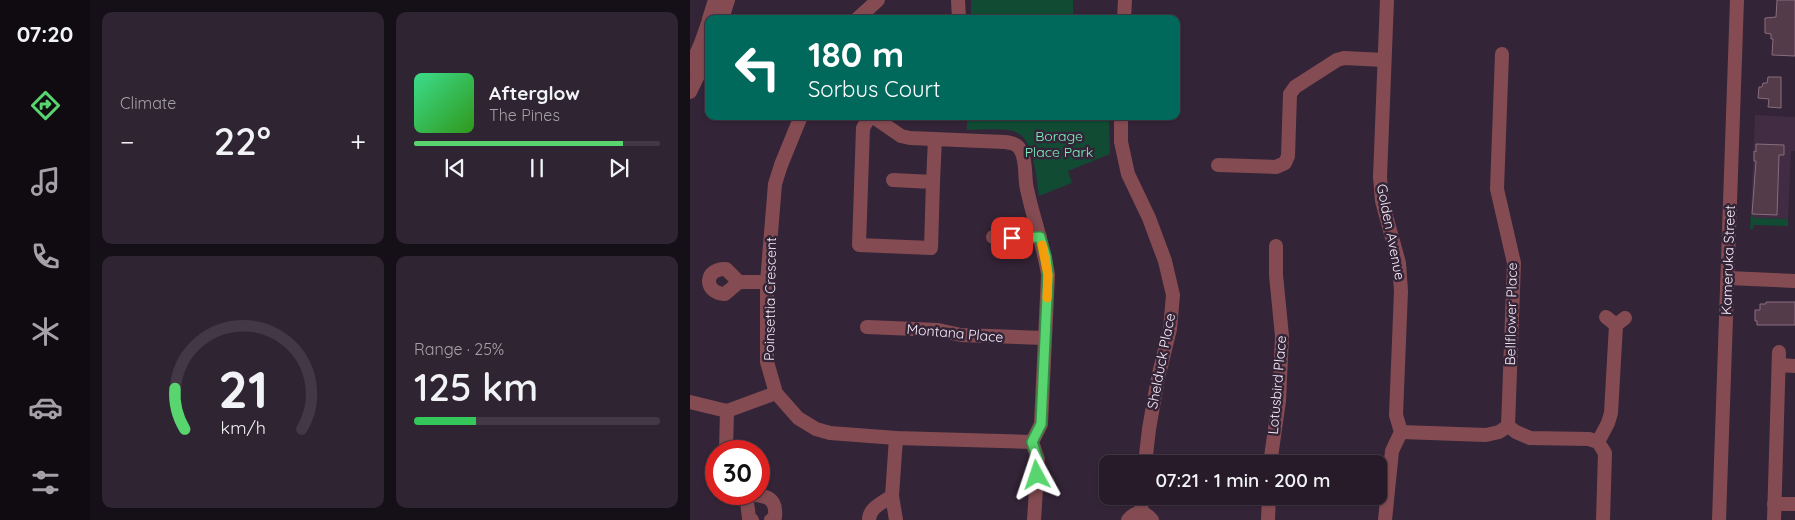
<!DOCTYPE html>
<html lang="en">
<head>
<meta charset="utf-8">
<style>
	:root { --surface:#271b29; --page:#2f2431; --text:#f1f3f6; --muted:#a4a1a8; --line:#433946; --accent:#58d56f }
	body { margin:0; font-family:Quicksand,sans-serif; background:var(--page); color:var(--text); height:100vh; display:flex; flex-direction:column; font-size:19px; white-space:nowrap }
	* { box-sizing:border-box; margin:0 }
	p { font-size:16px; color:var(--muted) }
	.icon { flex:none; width:28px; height:28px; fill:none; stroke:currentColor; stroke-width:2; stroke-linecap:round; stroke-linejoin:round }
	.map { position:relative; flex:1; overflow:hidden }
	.side { display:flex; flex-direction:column; gap:12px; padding:12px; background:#150f17; width:600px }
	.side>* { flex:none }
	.guide { position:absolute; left:15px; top:15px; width:475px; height:105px; border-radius:10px; box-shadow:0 1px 4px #0004,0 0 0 1px var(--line); background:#00695c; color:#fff; overflow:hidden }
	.speed { position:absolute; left:15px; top:440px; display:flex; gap:10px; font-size:25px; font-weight:700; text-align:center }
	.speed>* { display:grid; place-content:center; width:65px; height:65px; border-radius:50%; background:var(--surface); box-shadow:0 1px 4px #0004,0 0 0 1px var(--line); line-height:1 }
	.speed .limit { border:8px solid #d22; background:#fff; color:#111 }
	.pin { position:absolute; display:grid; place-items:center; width:42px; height:42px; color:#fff; margin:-21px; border-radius:10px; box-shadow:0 2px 8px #0006 }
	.me { position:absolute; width:55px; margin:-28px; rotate:355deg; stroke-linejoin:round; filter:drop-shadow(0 0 4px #0008) }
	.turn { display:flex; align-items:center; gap:18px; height:105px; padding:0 20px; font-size:22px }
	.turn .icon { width:65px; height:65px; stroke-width:2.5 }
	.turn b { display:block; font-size:35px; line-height:42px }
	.big { font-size:38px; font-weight:600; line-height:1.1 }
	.side .widget { flex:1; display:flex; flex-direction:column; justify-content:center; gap:8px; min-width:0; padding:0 18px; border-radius:10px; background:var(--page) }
	.side .dial { align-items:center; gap:0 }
	.dial svg { height:130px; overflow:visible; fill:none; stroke:var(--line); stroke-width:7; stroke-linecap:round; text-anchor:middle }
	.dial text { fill:var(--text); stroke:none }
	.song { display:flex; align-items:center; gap:15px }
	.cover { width:60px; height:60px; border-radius:8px; background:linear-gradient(135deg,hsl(150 70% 55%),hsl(110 70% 35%)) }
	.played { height:5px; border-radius:2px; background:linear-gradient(90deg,var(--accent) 85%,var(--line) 85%) }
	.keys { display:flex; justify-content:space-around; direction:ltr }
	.heat { display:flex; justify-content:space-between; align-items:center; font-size:28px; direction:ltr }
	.charge { height:8px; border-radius:4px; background:linear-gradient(90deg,#34c759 25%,var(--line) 0) }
	.side .tiles { flex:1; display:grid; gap:12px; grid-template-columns:repeat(2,1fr) }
	.trip { position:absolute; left:409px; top:455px; width:288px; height:50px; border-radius:10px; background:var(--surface); box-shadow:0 1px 4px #0004,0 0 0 1px var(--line); font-weight:600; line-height:50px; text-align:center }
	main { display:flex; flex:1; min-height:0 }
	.dock { display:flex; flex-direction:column; width:90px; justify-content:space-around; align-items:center; background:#100b10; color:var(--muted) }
	.dock .icon { width:35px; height:35px }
	.dock .active { color:var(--accent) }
	.dock b { font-size:22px; color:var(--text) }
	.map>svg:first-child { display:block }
	.built { fill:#412c44 }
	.green { fill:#114b34 }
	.building { fill:#533b4a; stroke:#886d7d }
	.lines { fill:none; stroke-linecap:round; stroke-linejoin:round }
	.minor { stroke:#844c52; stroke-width:14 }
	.route-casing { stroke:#398a48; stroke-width:12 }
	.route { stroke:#58d56f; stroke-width:9 }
	.slow { stroke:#f59e0b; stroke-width:9 }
	.labels { text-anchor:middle; stroke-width:5; stroke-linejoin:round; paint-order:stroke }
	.park-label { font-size:14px; fill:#7bf7bf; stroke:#342437 }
	.street-label { font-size:14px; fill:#f8edf9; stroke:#342437 }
</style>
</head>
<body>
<main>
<nav class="dock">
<b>07:20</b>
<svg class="icon active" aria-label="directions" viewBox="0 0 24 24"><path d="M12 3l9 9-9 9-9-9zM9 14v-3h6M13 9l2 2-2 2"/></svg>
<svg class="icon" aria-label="music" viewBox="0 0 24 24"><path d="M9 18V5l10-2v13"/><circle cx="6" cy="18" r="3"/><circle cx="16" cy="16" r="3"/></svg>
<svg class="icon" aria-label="phone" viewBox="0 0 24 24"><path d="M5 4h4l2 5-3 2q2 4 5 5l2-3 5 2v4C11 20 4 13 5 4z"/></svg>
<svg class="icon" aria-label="climate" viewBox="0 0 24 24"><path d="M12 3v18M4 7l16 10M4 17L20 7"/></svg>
<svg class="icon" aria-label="car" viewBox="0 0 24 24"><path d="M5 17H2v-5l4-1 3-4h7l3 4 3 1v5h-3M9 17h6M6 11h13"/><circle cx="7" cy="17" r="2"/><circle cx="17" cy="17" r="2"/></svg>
<svg class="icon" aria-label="filters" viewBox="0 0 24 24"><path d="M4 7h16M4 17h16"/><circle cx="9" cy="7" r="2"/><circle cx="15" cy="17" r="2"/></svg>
</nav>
<section class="side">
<div class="tiles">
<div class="widget"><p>Climate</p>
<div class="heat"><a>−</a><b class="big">22°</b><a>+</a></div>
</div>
<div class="widget">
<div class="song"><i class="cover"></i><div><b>Afterglow</b><p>The Pines</p></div></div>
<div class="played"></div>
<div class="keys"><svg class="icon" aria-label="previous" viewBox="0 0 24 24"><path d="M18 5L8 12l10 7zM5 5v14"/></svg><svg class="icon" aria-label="pause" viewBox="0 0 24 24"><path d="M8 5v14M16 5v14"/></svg><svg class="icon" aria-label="next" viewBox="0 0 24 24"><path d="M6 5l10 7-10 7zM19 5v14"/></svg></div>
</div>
<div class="widget dial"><svg viewBox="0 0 100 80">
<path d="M14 69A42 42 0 1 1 86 69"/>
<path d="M14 69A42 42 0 0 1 8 44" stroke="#58d56f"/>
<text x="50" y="56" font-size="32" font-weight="700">21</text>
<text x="50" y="72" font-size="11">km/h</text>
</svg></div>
<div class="widget"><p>Range · 25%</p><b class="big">125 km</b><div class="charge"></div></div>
</div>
</section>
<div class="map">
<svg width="1105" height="520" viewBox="0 0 1105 520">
	<rect width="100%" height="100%" fill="#342437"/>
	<path class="built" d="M1065,115L1105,117V151H1101L1098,219L1064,218L1061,213Z"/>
	<g class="green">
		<rect x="281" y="0" width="102" height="19"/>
		<path d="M277,116H419L420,154L378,171L382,183L349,196C346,178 345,137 323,131C309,128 291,130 277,130Z"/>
		<path d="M1061,213L1064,218L1098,219V226L1064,225L1063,229H1060Z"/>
	</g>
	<g class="building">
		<path d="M1087,0H1105V56L1082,55L1083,39H1081V34L1075,33V18L1086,17Z"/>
		<path d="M1078,77H1091V108L1078,107L1079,99L1068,98L1069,87H1072L1073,83H1077Z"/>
		<path d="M1066,144L1094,145V155H1089L1087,215L1062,214L1066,161H1064V151L1066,152Z"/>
		<path d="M1076,302H1105V325H1067V321H1065V310H1070V304H1076Z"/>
	</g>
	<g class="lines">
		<g class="minor">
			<path d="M268,0L269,19"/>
			<path d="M19,19L25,0"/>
			<path d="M32,19L38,0"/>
			<path d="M167,19L188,0"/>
			<path d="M434,19L435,0"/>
			<path d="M812,54L807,189L824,263L818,426"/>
			<path d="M0,68L11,43L19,20"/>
			<path d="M0,92L19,53"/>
			<path d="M111,116L91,165L85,184L77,282V362L86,393L108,418L126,429L140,433L206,438L342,442"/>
			<path d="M180,116L173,128L169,245L241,248L243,182L203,180"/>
			<path d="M182,116L211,136L220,138L315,142C322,143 328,144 331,151C337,162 334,177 337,189C343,218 354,246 358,275L351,424L342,442L348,459L344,520"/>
			<path d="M431,116V142L438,174L459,218L475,261L483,295L480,329L468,378L459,429L455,464"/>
			<path d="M528,165L586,167L595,163L598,156L600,94L605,87L647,60L654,58L694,60"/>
			<path d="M243,182L245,139"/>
			<path d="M303,237H350"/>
			<path d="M1038,278L1105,281"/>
			<path d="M49,282L36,269C14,268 13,293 35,294L49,282H77"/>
			<path d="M916,317L926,325L935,318"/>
			<path d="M177,327L248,330L271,335L354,338"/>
			<path d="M1089,365L1105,366"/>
			<path d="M0,402L37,411L86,393"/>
			<path d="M711,432L796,435L809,432L818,426L826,432L840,438L899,439L908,442L915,453L913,520"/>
			<path d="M908,442L918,423L921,413L926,325"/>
			<path d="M36,451L37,411"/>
			<path d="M580,464L589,401L592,336L586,275V246"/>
			<path d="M56,494C74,496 87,495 85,517L81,520"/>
			<path d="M56,494L59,518L62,520"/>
			<path d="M1084,504H1105"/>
			<path d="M451,512L452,496"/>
			<path d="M179,520C179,508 192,503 202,496"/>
			<path d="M206,520L202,496L206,438"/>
			<path d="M438,520C445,511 455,511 462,520"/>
			<path d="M578,520L579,496"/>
			<path d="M695,520L702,451L711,432L706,415L711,291L709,263L692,201L690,177L697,0"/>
			<path d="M1029,520L1047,0"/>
			<path d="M1084,520L1089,352"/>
		</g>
	</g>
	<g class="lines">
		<defs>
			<path id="route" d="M322,238L350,237L356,257L358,275L351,424L342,442L348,460L347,475"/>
		</defs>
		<use href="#route" class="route-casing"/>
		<use href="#route" class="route"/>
		<path class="slow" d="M352,245L358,275L357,298"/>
	</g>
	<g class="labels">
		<g class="park-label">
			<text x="369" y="141">Borage<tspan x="369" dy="16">Place Park</tspan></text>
		</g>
		<g class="street-label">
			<text transform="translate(701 232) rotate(79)" y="5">Golden Avenue</text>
			<text transform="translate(1038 260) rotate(-88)" y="5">Kameruka Street</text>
			<text transform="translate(80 299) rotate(-89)" y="5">Poinsettia Crescent</text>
			<text transform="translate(821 314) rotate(-89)" y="5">Bellflower Place</text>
			<text transform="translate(265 333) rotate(5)" y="5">Montana Place</text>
			<text transform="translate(471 361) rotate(-79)" y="5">Shelduck Place</text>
			<text transform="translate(587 385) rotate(-85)" y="5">Lotusbird Place</text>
		</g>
	</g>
</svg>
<div class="speed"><div class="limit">30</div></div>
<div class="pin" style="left:322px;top:238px;background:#d93025"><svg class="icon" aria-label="arrive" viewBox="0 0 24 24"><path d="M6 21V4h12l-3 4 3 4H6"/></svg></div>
<svg class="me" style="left:347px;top:475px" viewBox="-20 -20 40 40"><path d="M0-17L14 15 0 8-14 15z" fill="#58d56f" stroke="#fff" stroke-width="4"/></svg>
<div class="trip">07:21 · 1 min · 200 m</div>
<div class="guide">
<div class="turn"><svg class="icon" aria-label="left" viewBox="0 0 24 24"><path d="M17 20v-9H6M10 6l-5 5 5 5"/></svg><div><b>180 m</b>Sorbus Court</div></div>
</div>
</div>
</main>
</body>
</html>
